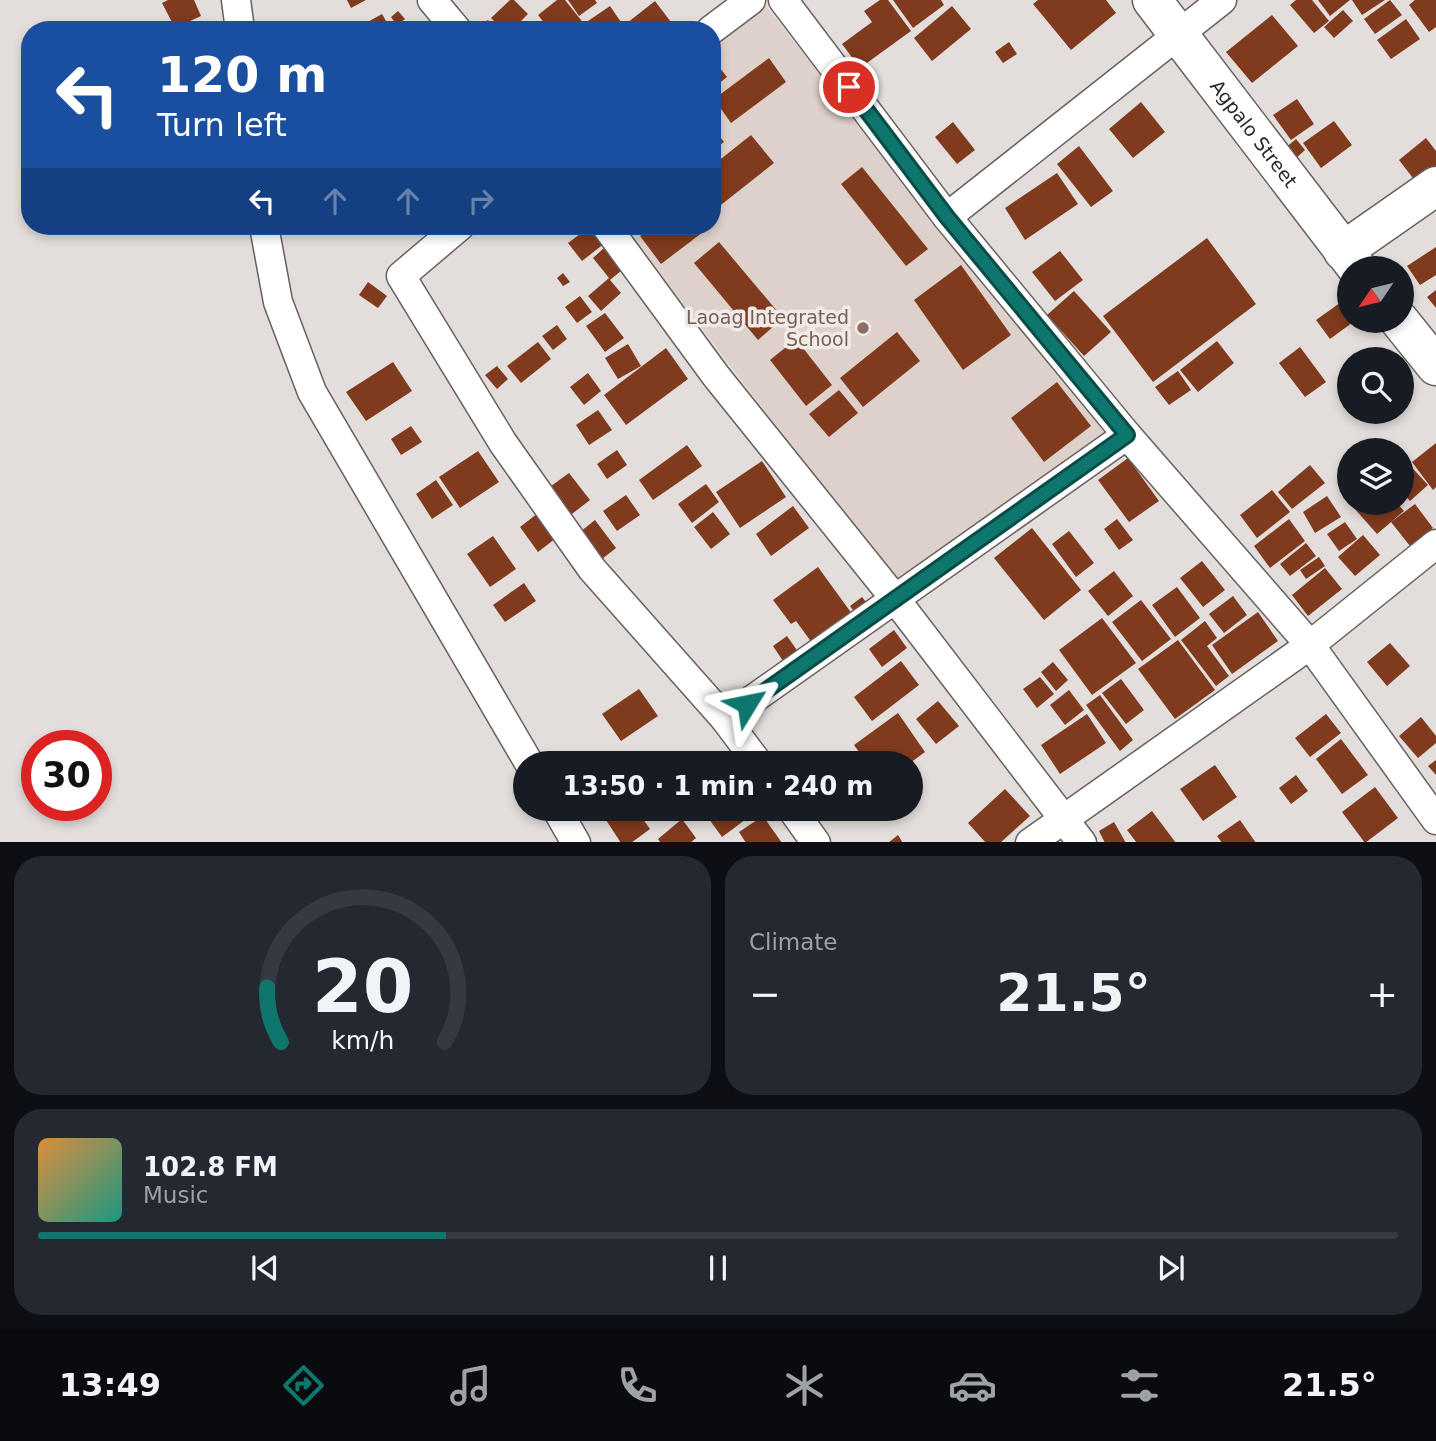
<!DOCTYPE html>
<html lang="en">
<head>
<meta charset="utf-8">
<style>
	:root { --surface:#171b24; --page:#242831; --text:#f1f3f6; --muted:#9ea1a6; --line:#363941; --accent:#0f766e }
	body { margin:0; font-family:"DejaVu Sans",sans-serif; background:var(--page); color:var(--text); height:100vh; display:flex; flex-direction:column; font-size:26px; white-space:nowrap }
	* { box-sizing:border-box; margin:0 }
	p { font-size:23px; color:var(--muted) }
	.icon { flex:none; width:38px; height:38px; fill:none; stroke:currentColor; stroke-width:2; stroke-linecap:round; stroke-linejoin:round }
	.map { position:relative; height:842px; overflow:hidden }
	.drawer { display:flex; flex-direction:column; gap:14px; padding:14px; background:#0d0f14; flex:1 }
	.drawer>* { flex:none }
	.top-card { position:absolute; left:21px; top:21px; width:700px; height:214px; border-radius:28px; box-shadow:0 4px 10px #0003; background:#1a4fa0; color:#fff; overflow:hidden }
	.needle { width:46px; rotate:235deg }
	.buttons { position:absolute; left:1337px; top:256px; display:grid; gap:14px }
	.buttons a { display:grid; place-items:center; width:77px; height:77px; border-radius:50%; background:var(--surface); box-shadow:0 4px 10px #0003; font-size:35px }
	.speed { position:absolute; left:21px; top:730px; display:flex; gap:14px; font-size:35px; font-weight:700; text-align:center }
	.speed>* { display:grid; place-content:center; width:91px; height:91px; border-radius:50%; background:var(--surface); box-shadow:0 4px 10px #0003; line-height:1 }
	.speed .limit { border:10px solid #d22; background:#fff; color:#111 }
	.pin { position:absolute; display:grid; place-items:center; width:60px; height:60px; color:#fff; margin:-30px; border:4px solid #fff; border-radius:50%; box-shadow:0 2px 7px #0007 }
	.me { position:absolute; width:77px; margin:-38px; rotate:55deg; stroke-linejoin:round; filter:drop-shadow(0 0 5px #0008) }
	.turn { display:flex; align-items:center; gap:24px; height:147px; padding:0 21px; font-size:32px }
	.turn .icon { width:91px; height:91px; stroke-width:2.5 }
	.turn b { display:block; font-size:49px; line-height:60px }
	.lanes { display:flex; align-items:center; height:66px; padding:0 21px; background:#0003; justify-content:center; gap:35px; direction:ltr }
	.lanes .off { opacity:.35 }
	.big { font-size:52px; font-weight:600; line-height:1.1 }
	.drawer .widget { flex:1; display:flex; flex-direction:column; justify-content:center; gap:10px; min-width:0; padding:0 24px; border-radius:28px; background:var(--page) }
	.drawer .dial { align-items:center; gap:0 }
	.dial svg { height:182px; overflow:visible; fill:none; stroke:var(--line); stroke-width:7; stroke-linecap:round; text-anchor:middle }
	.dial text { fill:var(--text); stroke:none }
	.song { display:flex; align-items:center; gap:21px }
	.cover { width:84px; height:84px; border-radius:10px; background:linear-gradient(135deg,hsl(30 70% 55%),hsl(170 70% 35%)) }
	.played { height:7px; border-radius:4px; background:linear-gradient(90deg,var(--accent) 30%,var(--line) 30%) }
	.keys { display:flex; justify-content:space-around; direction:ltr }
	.heat { display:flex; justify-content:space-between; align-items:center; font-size:38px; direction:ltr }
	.drawer .tiles { flex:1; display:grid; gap:14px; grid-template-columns:1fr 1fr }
	.widget:last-child { grid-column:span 2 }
	.trip { position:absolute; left:513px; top:751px; width:410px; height:70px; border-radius:35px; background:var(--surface); box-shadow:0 4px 10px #0003; font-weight:600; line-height:70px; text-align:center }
	.tabs { display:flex; height:112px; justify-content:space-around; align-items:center; background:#090b0e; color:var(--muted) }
	.tabs .icon { width:49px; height:49px }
	.tabs .on { color:var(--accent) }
	.tabs b { font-size:32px; color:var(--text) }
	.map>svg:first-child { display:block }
	.built { fill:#ded1cb }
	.building { fill:#803a1d }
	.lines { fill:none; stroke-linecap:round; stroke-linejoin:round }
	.street-casing { stroke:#65605e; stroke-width:31 }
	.secondary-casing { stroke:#65605e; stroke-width:41 }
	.street { stroke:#fff; stroke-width:28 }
	.secondary { stroke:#fff; stroke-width:38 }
	.route-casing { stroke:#0a4d48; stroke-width:18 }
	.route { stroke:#0f766e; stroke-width:12 }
	.education-dot { fill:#8d6e63; stroke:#f1ebe8; stroke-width:2.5 }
	.labels { text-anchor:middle; stroke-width:7; stroke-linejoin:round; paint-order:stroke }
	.street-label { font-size:19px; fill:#2a2827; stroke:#f1ebe8 }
	.education-label { font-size:19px; fill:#785e54; stroke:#f1ebe8; text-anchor:end }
</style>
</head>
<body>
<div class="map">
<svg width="1436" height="843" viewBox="0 0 1436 843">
	<rect width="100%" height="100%" fill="#e3dedb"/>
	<path class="built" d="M763,3L1106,431L897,585L624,226H712V41Z"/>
	<g class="building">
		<path d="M168,0H194L201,16L175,28L162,3Z"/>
		<path d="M347,0H366L351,8Z"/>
		<path d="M510,0H514L528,14L512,30H503L491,18Z"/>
		<path d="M557,0H565L589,30H550L538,15Z"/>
		<path d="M568,0H595L597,3L579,16Z"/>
		<path d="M880,0H888L911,31L860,68L842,44L872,22L864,11Z"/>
		<path d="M893,0H941L944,5L913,28Z"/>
		<path d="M1038,0H1106L1116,13L1071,50L1033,4Z"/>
		<path d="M1296,0H1312L1329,21L1314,33L1290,5Z"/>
		<path d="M1318,0H1350L1330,16Z"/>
		<path d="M1352,0H1385L1362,15Z"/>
		<path d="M1390,0L1402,15L1375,34L1364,19Z"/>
		<path d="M1415,0H1436V27L1429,32L1409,5Z"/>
		<path d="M655,1L677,30H633L627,23Z"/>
		<path d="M610,6L623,25L629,30H593L588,21Z"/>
		<path d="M952,6L971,29L932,61L914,38Z"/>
		<path d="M1343,10L1353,21L1334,38L1324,27Z"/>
		<path d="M398,11L405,19L397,25L391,17Z"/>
		<path d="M382,14L391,30H367L364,24Z"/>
		<path d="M1272,15L1298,46L1252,83L1226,52Z"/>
		<path d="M1406,19L1420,39L1391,59L1377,40Z"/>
		<path d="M488,20L495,30H473Z"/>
		<path d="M168,22L173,30H155Z"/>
		<path d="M1009,42L1017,54L1003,63L995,52Z"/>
		<path d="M712,58L727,77L712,89Z"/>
		<path d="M769,58L786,82L731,123L714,99Z"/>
		<path d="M1297,99L1314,124L1291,140L1273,115Z"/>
		<path d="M1141,102L1165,132L1133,158L1109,129Z"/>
		<path d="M1334,121L1352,145L1321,168L1303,143Z"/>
		<path d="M953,122L975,150L957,164L935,137Z"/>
		<path d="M712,126L724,142L712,151Z"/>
		<path d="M751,135L774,163L712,212V166Z"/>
		<path d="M1426,138L1436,151V167L1416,182L1399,160Z"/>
		<path d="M1296,139L1305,150L1294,160L1284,149Z"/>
		<path d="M1079,146L1113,191L1091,207L1057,164Z"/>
		<path d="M862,167L928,249L906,266L841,184Z"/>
		<path d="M1057,173L1078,204L1025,240L1005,208Z"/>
		<path d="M591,226L605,243L582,261L568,243Z"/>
		<path d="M652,226H711L661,264L640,236Z"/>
		<path d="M1207,238L1256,304L1153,382L1103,316Z"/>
		<path d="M719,242L783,318L758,340L694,263Z"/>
		<path d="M1436,247V275L1420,285L1407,266Z"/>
		<path d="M604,248L622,270L610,280L621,293L601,311L588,296L609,278L593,258Z"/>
		<path d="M1060,251L1083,280L1055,301L1032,272Z"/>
		<path d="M961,265L1011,335L963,370L914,300Z"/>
		<path d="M563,273L570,282L563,286L557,278Z"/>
		<path d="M368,282L387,296L378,308L359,295Z"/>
		<path d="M1436,290V308L1427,297Z"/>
		<path d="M1074,291L1111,332L1084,356L1047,315Z"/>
		<path d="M580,296L592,312L577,323L565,307Z"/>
		<path d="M1344,300L1349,307V320H1356L1330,339L1316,320Z"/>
		<path d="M605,313L624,338L605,352L586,326Z"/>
		<path d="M557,325L567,339L553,350L542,336Z"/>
		<path d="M897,332L920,361L863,407L840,378Z"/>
		<path d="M796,339L832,385L806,406L770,360Z"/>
		<path d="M1217,341L1234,363L1198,392L1180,370Z"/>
		<path d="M538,342L551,359L521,383L507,366Z"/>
		<path d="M628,344L641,366L618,379L605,358Z"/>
		<path d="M1300,347L1326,382L1305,397L1279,363Z"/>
		<path d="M666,348L688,379L626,425L604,395Z"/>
		<path d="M393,362L412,391L366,421L346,392Z"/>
		<path d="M497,366L508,379L497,389L485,375Z"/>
		<path d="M1178,371L1191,390L1169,405L1155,387Z"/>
		<path d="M588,373L601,391L584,405L570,387Z"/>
		<path d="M1057,382L1091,426L1044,462L1011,418Z"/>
		<path d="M839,390L858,413L829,437L809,414Z"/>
		<path d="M598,410L612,430L589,445L576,425Z"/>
		<path d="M411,426L422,442L401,455L391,439Z"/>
		<path d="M1436,443V487L1433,490L1412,462Z"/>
		<path d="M687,445L702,466L653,500L639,480Z"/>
		<path d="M617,450L627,465L607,479L597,464Z"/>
		<path d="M478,451L499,482L460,508L439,477Z"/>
		<path d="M1128,458L1159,501L1129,522L1098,480Z"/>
		<path d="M1405,460L1428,485L1410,501L1402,492V464Z"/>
		<path d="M762,461L786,497L740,528L716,492Z"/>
		<path d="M1310,465L1325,483L1292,509L1278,492Z"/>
		<path d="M569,473L590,500L568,517L547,489Z"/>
		<path d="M436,480L453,505L432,519L416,494Z"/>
		<path d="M706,484L719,502L692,523L678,504Z"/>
		<path d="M1272,490L1290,512L1257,538L1240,515Z"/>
		<path d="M626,495L640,515L617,531L603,511Z"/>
		<path d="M1327,496L1341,517L1315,533L1303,512Z"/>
		<path d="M1349,497V502H1396L1404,511L1377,534L1346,499Z"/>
		<path d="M1415,504L1433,528L1410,546L1391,522Z"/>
		<path d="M793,506L809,528L771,556L756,534Z"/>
		<path d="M542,510L560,535L538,552L520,527Z"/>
		<path d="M713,512L730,534L711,549L694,527Z"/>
		<path d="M1117,519L1133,540L1119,550L1104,529Z"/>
		<path d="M1289,519L1305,541L1270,568L1254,546Z"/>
		<path d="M595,520L616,548L602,559L580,532Z"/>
		<path d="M1345,522L1357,539L1339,551L1327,534Z"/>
		<path d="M1032,528L1081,590L1044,620L994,558Z"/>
		<path d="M1069,531L1094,563L1076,577L1052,544Z"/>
		<path d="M1363,535L1380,555L1355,576L1338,557Z"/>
		<path d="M493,536L516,569L490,587L467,554Z"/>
		<path d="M1306,543L1316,556L1290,576L1280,564Z"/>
		<path d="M1319,557L1325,566L1306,579L1300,570Z"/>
		<path d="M1202,561L1225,590L1203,607L1180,578Z"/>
		<path d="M818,567L855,618L815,647L796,621L791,624L773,600Z"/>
		<path d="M1325,568L1342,589L1308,616L1292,595Z"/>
		<path d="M1114,571L1133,596L1108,616L1088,591Z"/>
		<path d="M524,583L536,601L505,622L493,605Z"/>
		<path d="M1177,587L1200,618L1175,637L1152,605Z"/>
		<path d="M1233,596L1247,615L1224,633L1209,614Z"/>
		<path d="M862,597L871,608L858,617L850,606Z"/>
		<path d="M1141,600L1171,639L1142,661L1112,622Z"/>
		<path d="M1258,612L1278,641L1232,674L1212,645Z"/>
		<path d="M1102,618L1136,663L1092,695L1059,650Z"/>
		<path d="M1205,621L1217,638L1207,646L1229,676L1216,686L1181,640Z"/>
		<path d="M894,630L907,648L882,667L869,649Z"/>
		<path d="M787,636L801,656L787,667L773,646Z"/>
		<path d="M1178,640L1215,690L1175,719L1138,669Z"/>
		<path d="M1390,643L1410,666L1387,686L1367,662Z"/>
		<path d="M901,661L919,685L872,721L854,697Z"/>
		<path d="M1053,662L1068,680L1056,691L1041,672Z"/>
		<path d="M1040,677L1054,694L1037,708L1023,689Z"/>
		<path d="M1121,679L1144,710L1126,724L1102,693Z"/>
		<path d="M639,689L658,716L621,741L602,714Z"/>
		<path d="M1069,690L1084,710L1065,725L1050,705Z"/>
		<path d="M1100,695L1133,740L1120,751L1086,705Z"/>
		<path d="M938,701L959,726L936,744L916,719Z"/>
		<path d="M898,713L925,752L910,763H867L854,745Z"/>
		<path d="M1087,714L1106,743L1060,774L1041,745Z"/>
		<path d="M1326,714L1341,733L1310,757L1295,738Z"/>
		<path d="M1421,717L1436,736V743L1418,758L1399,736Z"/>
		<path d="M1341,739L1368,775L1342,794L1316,759Z"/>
		<path d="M1436,760V775L1428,766Z"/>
		<path d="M1215,765L1237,797L1203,821L1180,789Z"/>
		<path d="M1296,775L1308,791L1291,804L1279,788Z"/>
		<path d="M910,787L918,798L910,804Z"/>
		<path d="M1375,787L1398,818L1365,843L1342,812Z"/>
		<path d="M1005,789L1030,816L1000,843H986L968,823Z"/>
		<path d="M622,808H635L650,829L631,843H621L606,820Z"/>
		<path d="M701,808H761L722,837Z"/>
		<path d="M887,808H904L893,816Z"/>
		<path d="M1152,811L1176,843H1137L1127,830Z"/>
		<path d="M763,816L782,843H746L739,832Z"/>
		<path d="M682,819L696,838L690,843H661L658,839Z"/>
		<path d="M1240,820L1256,843H1222L1217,836Z"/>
		<path d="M1114,822L1126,843H1105L1099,831Z"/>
		<path d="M898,835L903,843H888Z"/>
	</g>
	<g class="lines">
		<defs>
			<g id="street">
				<path d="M236,0L240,30"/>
				<path d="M432,0L457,30"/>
				<path d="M783,0L947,217L1127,435L1310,645L1436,820"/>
				<path d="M711,30L751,0"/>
				<path d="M947,217L1222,0"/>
				<path d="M264,226L278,302L312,392L529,763"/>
				<path d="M460,226L401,276L503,443L592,569L725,719"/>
				<path d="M606,226L716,376L896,600L1082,843"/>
				<path d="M758,763L725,719L1127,435"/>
				<path d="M556,808L576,843"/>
				<path d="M791,808L816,843"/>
				<path d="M1030,843L1310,645L1436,544"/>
			</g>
			<g id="secondary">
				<path id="s1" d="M1152,0L1357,268"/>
				<path d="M1343,251L1436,186"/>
				<path d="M1399,320L1436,366"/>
			</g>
		</defs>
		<use href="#street" class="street-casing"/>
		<use href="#secondary" class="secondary-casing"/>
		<use href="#street" class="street"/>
		<use href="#secondary" class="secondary"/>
	</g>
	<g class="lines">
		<defs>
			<path id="route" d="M747,704L1127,435L947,217L849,87"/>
		</defs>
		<use href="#route" class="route-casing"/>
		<use href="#route" class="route"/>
	</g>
	<circle class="education-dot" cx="863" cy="328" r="7"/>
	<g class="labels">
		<g class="street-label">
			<text dy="7" stroke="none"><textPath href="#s1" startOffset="168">Agpalo Street</textPath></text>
		</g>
		<g class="education-label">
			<text x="849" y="324">Laoag Integrated<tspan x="849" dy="22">School</tspan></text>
		</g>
	</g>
</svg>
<div class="buttons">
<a><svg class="needle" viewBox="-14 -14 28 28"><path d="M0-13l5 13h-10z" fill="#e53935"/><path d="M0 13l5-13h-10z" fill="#9ea1a6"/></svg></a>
<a><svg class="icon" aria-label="search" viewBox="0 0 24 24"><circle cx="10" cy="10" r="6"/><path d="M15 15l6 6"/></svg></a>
<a><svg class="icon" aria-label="layers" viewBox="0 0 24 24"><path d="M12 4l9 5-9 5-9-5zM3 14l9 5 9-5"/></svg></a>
</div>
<div class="speed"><div class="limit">30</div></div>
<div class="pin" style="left:849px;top:87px;background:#d93025"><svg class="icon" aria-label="arrive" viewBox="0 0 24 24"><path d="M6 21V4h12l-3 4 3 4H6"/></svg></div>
<svg class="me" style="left:747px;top:704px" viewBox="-20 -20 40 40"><path d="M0-17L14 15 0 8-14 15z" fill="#0f766e" stroke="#fff" stroke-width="4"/></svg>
<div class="trip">13:50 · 1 min · 240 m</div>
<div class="top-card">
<div class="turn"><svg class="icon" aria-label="left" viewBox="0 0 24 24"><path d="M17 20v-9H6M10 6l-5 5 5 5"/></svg><div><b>120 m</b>Turn left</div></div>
<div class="lanes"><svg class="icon" aria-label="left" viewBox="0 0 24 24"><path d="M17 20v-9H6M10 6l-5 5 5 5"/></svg><svg class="icon off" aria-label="ahead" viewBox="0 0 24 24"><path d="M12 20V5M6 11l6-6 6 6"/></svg><svg class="icon off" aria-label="ahead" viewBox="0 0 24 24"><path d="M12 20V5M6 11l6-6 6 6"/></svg><svg class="icon off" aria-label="right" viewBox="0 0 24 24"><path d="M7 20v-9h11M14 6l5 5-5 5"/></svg></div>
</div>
</div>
<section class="drawer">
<div class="tiles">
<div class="widget dial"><svg viewBox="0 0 100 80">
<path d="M14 69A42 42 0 1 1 86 69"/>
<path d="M14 69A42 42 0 0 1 8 45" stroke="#0f766e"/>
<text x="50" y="56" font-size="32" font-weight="700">20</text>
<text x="50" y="72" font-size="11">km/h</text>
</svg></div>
<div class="widget"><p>Climate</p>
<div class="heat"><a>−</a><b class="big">21.5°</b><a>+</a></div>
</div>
<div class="widget">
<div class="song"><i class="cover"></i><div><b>102.8 FM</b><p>Music</p></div></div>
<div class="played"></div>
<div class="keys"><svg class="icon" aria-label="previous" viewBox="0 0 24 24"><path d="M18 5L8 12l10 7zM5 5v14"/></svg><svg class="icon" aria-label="pause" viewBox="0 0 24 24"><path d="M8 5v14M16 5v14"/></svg><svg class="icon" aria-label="next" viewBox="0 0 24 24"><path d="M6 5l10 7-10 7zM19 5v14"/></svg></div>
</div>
</div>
</section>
<nav class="tabs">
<b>13:49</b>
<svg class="icon on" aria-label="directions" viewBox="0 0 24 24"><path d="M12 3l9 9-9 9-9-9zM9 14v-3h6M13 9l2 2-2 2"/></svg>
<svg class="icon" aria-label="music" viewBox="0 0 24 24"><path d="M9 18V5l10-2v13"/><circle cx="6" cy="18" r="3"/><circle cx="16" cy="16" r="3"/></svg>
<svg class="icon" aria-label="phone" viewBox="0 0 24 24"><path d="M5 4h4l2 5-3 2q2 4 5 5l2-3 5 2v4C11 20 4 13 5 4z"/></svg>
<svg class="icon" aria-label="climate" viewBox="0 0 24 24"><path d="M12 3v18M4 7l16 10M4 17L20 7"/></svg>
<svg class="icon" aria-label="car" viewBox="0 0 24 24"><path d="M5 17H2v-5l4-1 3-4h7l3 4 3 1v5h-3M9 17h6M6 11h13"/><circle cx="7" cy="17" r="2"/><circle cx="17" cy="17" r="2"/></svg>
<svg class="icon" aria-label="filters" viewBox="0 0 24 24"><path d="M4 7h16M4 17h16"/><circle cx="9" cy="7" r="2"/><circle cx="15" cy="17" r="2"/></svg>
<b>21.5°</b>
</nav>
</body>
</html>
